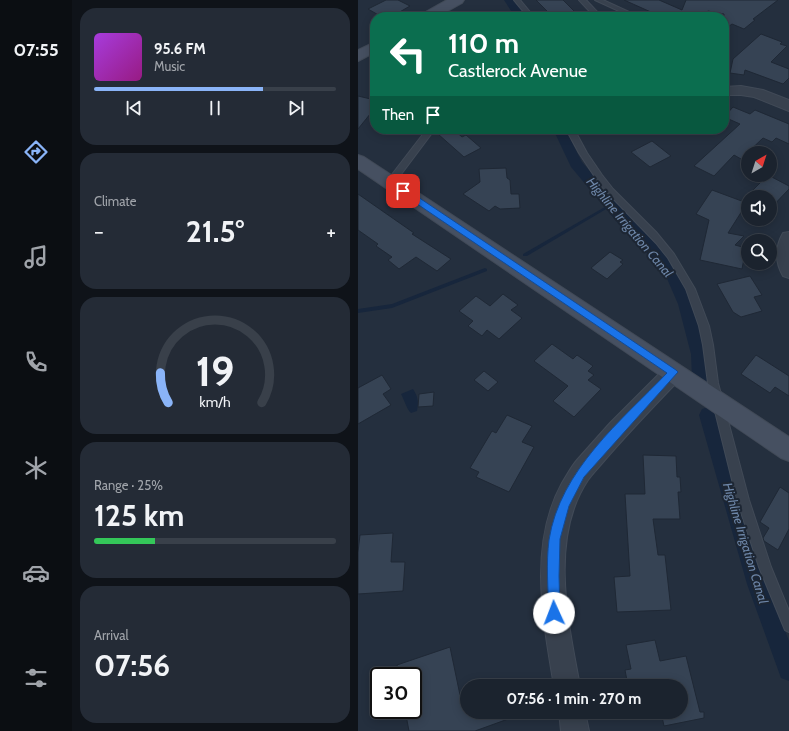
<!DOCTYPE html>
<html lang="en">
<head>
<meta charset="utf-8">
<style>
	:root { --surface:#1b232e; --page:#242b36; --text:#f1f3f6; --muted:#a0a4aa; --line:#39404a; --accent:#8ab4f8 }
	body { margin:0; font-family:Cabin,sans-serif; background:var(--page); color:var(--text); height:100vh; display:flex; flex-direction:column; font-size:15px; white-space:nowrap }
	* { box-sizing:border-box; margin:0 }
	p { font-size:13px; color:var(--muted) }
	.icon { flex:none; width:22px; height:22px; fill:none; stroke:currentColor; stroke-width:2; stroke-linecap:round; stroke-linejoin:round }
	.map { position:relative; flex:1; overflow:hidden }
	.panel { display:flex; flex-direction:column; gap:8px; padding:8px; background:#0f1319; width:286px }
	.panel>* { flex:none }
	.top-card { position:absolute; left:12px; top:12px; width:359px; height:122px; border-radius:16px; box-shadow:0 2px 10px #0003,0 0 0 1px var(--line); background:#0b6e4f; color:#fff; overflow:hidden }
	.needle { width:26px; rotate:39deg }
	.tools { position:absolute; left:383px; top:146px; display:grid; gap:8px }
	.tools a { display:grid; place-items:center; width:36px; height:36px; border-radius:50%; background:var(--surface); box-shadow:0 2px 10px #0003,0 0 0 1px var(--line); font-size:20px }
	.speed { position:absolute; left:12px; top:667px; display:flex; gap:8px; font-size:20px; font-weight:700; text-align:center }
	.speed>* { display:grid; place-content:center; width:52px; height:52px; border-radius:50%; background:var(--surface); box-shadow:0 2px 10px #0003,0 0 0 1px var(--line); line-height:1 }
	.speed .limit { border:2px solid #111; border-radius:6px; background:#fff; color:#111 }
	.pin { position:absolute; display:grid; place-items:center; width:34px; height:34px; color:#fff; margin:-17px; border-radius:8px; box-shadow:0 2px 6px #0006 }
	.me { position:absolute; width:44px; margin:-22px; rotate:358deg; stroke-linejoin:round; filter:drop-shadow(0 0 3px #0008) }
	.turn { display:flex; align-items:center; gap:14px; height:84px; padding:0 12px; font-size:18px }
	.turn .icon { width:52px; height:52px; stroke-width:2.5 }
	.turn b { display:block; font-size:28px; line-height:34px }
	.then { display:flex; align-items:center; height:38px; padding:0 12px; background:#0003; gap:8px; font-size:15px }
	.big { font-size:30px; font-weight:700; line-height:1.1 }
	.panel .tile { flex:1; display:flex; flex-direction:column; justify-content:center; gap:6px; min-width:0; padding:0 14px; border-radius:16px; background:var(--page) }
	.panel .dial { align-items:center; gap:0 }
	.dial svg { height:104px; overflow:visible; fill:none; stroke:var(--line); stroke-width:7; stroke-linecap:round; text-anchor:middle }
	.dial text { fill:var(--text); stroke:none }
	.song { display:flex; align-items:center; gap:12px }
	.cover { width:48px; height:48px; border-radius:6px; background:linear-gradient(135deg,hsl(280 70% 55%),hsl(310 70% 35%)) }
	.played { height:4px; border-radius:2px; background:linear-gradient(90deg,var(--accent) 70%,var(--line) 70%) }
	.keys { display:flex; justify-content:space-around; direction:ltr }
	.heat { display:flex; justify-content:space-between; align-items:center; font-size:22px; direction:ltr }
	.charge { height:6px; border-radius:3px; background:linear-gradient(90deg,#34c759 25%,var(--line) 0) }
	.trip { position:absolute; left:102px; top:679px; width:228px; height:40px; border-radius:20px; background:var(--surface); box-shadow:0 2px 10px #0003,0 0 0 1px var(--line); font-weight:700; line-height:40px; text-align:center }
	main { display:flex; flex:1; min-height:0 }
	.menu { display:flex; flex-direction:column; width:72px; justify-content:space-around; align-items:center; background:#0b0e12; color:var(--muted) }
	.menu .icon { width:28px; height:28px }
	.menu .active { color:var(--accent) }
	.menu b { font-size:18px; color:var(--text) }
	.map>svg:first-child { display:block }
	.water { fill:#17263c }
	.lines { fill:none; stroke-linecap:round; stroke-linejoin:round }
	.stream { fill:#17263c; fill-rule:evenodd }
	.canal { fill:#17263c; fill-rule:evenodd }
	.building { fill:#364354; stroke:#1f2835 }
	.lane-casing { stroke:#414a57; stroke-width:2 }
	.street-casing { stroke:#414a57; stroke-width:2 }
	.secondary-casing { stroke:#414a57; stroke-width:2 }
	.lane { fill:#38414e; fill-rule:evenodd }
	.street { fill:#38414e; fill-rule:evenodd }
	.secondary { fill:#465061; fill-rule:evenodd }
	.route { fill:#1a73e8; stroke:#114b97 }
	.labels { text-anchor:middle; stroke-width:4; stroke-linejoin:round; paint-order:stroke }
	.water-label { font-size:13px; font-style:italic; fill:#6d86a8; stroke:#1d2633 }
</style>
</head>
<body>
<main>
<nav class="menu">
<b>07:55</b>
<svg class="icon active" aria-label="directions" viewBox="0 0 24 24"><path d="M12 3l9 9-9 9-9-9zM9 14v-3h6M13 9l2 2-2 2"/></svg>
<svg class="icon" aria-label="music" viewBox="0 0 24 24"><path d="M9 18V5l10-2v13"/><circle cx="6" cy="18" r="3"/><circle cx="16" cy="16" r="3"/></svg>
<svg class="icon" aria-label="phone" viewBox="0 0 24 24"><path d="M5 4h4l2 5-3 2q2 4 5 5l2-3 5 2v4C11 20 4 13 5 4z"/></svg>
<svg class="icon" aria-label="climate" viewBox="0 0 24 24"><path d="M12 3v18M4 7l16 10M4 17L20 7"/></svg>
<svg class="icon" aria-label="car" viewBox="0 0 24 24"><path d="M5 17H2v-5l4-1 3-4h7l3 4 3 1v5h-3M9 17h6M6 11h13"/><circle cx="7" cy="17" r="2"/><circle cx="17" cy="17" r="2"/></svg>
<svg class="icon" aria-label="filters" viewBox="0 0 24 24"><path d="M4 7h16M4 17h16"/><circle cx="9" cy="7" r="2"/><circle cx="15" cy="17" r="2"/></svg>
</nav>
<section class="panel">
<div class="tile">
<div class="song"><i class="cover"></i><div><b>95.6 FM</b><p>Music</p></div></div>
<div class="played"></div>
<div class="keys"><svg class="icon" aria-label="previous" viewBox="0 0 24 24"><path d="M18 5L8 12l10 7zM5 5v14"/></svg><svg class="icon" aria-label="pause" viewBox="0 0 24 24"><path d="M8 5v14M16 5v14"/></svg><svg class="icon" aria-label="next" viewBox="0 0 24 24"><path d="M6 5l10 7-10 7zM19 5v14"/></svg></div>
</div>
<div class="tile"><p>Climate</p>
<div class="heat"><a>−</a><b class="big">21.5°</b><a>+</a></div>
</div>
<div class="tile dial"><svg viewBox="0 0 100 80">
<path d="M14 69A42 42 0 1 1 86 69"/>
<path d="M14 69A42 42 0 0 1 8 46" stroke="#8ab4f8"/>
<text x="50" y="56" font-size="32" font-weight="700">19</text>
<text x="50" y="72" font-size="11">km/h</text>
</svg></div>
<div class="tile"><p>Range · 25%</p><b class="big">125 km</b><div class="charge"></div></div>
<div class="tile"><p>Arrival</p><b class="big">07:56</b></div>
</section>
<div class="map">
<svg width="431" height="731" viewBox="0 0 431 731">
	<rect width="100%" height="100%" fill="#242f3e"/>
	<path class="water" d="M55,389C60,397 61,402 59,411L53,413C49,410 46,399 43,394Z"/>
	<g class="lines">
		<g class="stream">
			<path d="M252,204H253L255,205L169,256H165V254Z"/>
			<path d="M127,268L129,269V271L34,308L0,313V309L34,304Z"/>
		</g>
		<g class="canal">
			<path d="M146,0H156L169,17H157Z"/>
			<path d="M195,129H207L224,162L274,220L304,250L318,267L336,304L349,354L352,377L349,382L343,384L337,382L334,377L333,354L320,304L307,274L294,258L264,228L213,167Z"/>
			<path d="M350,407L356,409L359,415L409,584L431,641V681L423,678L389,584L341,415L344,409Z"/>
		</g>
	</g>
	<g class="building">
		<path d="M28,0H40L52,6L33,17H24L10,9Z"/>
		<path d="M178,0H205L222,17H195Z"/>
		<path d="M266,0H301L324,10L328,0H420L395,19L397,20L386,29L374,24L366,30V14L350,11L342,17H304Z"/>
		<path d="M403,34L424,42L422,44L429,46L413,62L431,69V78L425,84L387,70L386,75L372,73L375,59Z"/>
		<path d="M0,96L17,100V108L0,129Z"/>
		<path d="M375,107L392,114L397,110L431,124V144L418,138L414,142L405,138L383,159L376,155L356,176L336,166L382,124L366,117Z"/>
		<path d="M90,129H95L104,137L108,135L123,148L106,157L80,134Z"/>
		<path d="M294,141L313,156L292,167L273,152Z"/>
		<path d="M148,168L149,178L152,180L153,194H161L162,208L142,209L137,206L131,211L105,194L122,182L121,169Z"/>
		<path d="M410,175L431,186V189L412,209V197H390V199L387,198Z"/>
		<path d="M354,190L389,203L370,233L386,236L377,245L388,248L384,269L342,260L351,220L338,214Z"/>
		<path d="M0,194L56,233L54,234L93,259L79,271L58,257L41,269L30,260L34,257L18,246L20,244L0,230Z"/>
		<path d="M252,252L265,260L262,262L265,264L249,279L233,268Z"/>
		<path d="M392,276L404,295L396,297L404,311L383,317L375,312L359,284Z"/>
		<path d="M145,294L160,305L153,310L164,318L141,339L129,330L124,336L110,326L115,321L101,311L118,296L132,306Z"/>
		<path d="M194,344L215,359L219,355L235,366L230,371L236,375L230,380L243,389L216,417L195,401L210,386L176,361Z"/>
		<path d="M398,355L431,376V396L417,387L412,393L383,374Z"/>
		<path d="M126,371L140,382L130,391L116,380Z"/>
		<path d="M24,375L33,389L25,394L33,405L0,424V388Z"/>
		<path d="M76,392L75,406L60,407L61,394Z"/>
		<path d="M149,415L174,426L164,442L176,447L151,492L118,477L121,472L112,468L134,431L138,433Z"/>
		<path d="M285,455L318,456L319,477H322L323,492H320L322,519H295L300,555H307L313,610L259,612L256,577L272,576L267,494H287Z"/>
		<path d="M422,487L431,493V529L420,550L406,541L405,538L411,528L402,522Z"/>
		<path d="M35,533L33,562H47L45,591L0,594V552L2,535Z"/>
		<path d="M297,640L302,661L328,656L342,712H346V718L306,726L303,712H323V686H270L267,670L273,669L268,645Z"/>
		<path d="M92,647L102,695L109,693V712H164V714L117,731H51L47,710H55V676H41L39,665Z"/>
	</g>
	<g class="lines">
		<defs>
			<g id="lane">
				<path d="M156,0H162L176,17H170Z"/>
				<path d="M221,0H228L244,17H237Z"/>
				<path d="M237,0H245L282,17H274Z"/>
				<path d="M69,129H77L35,185H29V181Z"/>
				<path d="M208,129H216L229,153L244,175L255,189L298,232L316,254L337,289L351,326L355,345L360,383L391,500L413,567L431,611V632L427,630L401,567L379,500L350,383L345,345L341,326L328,289L310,258L298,243L243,186L221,153Z"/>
			</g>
			<g id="street">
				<path d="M383,86L405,90L431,100V111L396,97L383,95H366V87Z"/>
				<path d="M431,232V278L425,276C417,262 417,247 425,233Z"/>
				<path d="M315,364L322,367L325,373L322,379C296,406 270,433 246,461C241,467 235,473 230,480C191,538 210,622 222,686H196C185,620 170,545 204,483C209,475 213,467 219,460L252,423L308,367Z"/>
				<path d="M201,712H227L231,731H203Z"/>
			</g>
			<g id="secondary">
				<path d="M89,0H106L104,3L79,17H62L64,14Z"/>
				<path d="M17,42V52L0,61V50Z"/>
				<path d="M0,155L6,157L431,437V461L423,458L0,169Z"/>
			</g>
		</defs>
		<use href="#lane" class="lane-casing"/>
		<use href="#street" class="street-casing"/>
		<use href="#secondary" class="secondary-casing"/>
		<use href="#lane" class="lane"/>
		<use href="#street" class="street"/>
		<use href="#secondary" class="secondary"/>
	</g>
	<path class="route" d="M43,189H48L318,370L320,372L226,477L211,506L202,539L201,576L202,613L200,617L196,618L192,617L191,613C190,589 188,563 191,540C202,470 263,421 309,373L43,193Z"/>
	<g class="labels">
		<g class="water-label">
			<text transform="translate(272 227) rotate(50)" y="5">Highline Irrigation Canal</text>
			<text transform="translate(388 543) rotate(73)" y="5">Highline Irrigation Canal</text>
		</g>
	</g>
</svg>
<div class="tools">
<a><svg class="needle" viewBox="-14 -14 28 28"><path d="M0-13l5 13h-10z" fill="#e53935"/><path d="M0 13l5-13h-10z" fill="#a0a4aa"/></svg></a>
<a><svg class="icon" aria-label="sound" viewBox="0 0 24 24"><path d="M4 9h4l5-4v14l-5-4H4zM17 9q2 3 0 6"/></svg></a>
<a><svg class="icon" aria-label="search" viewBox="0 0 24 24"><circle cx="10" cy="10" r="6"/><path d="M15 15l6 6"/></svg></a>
</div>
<div class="speed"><div class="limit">30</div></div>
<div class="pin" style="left:45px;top:191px;background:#d93025"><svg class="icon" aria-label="arrive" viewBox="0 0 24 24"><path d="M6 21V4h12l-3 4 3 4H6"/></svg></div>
<svg class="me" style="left:196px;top:613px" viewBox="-20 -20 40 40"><circle r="19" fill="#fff"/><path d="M0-13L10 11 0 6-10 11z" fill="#1a73e8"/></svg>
<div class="trip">07:56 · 1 min · 270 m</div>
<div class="top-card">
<div class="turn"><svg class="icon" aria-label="left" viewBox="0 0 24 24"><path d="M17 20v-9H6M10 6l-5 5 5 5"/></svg><div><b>110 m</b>Castlerock Avenue</div></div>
<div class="then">Then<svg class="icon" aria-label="arrive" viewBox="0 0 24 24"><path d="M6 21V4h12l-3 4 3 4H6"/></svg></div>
</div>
</div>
</main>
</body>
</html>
